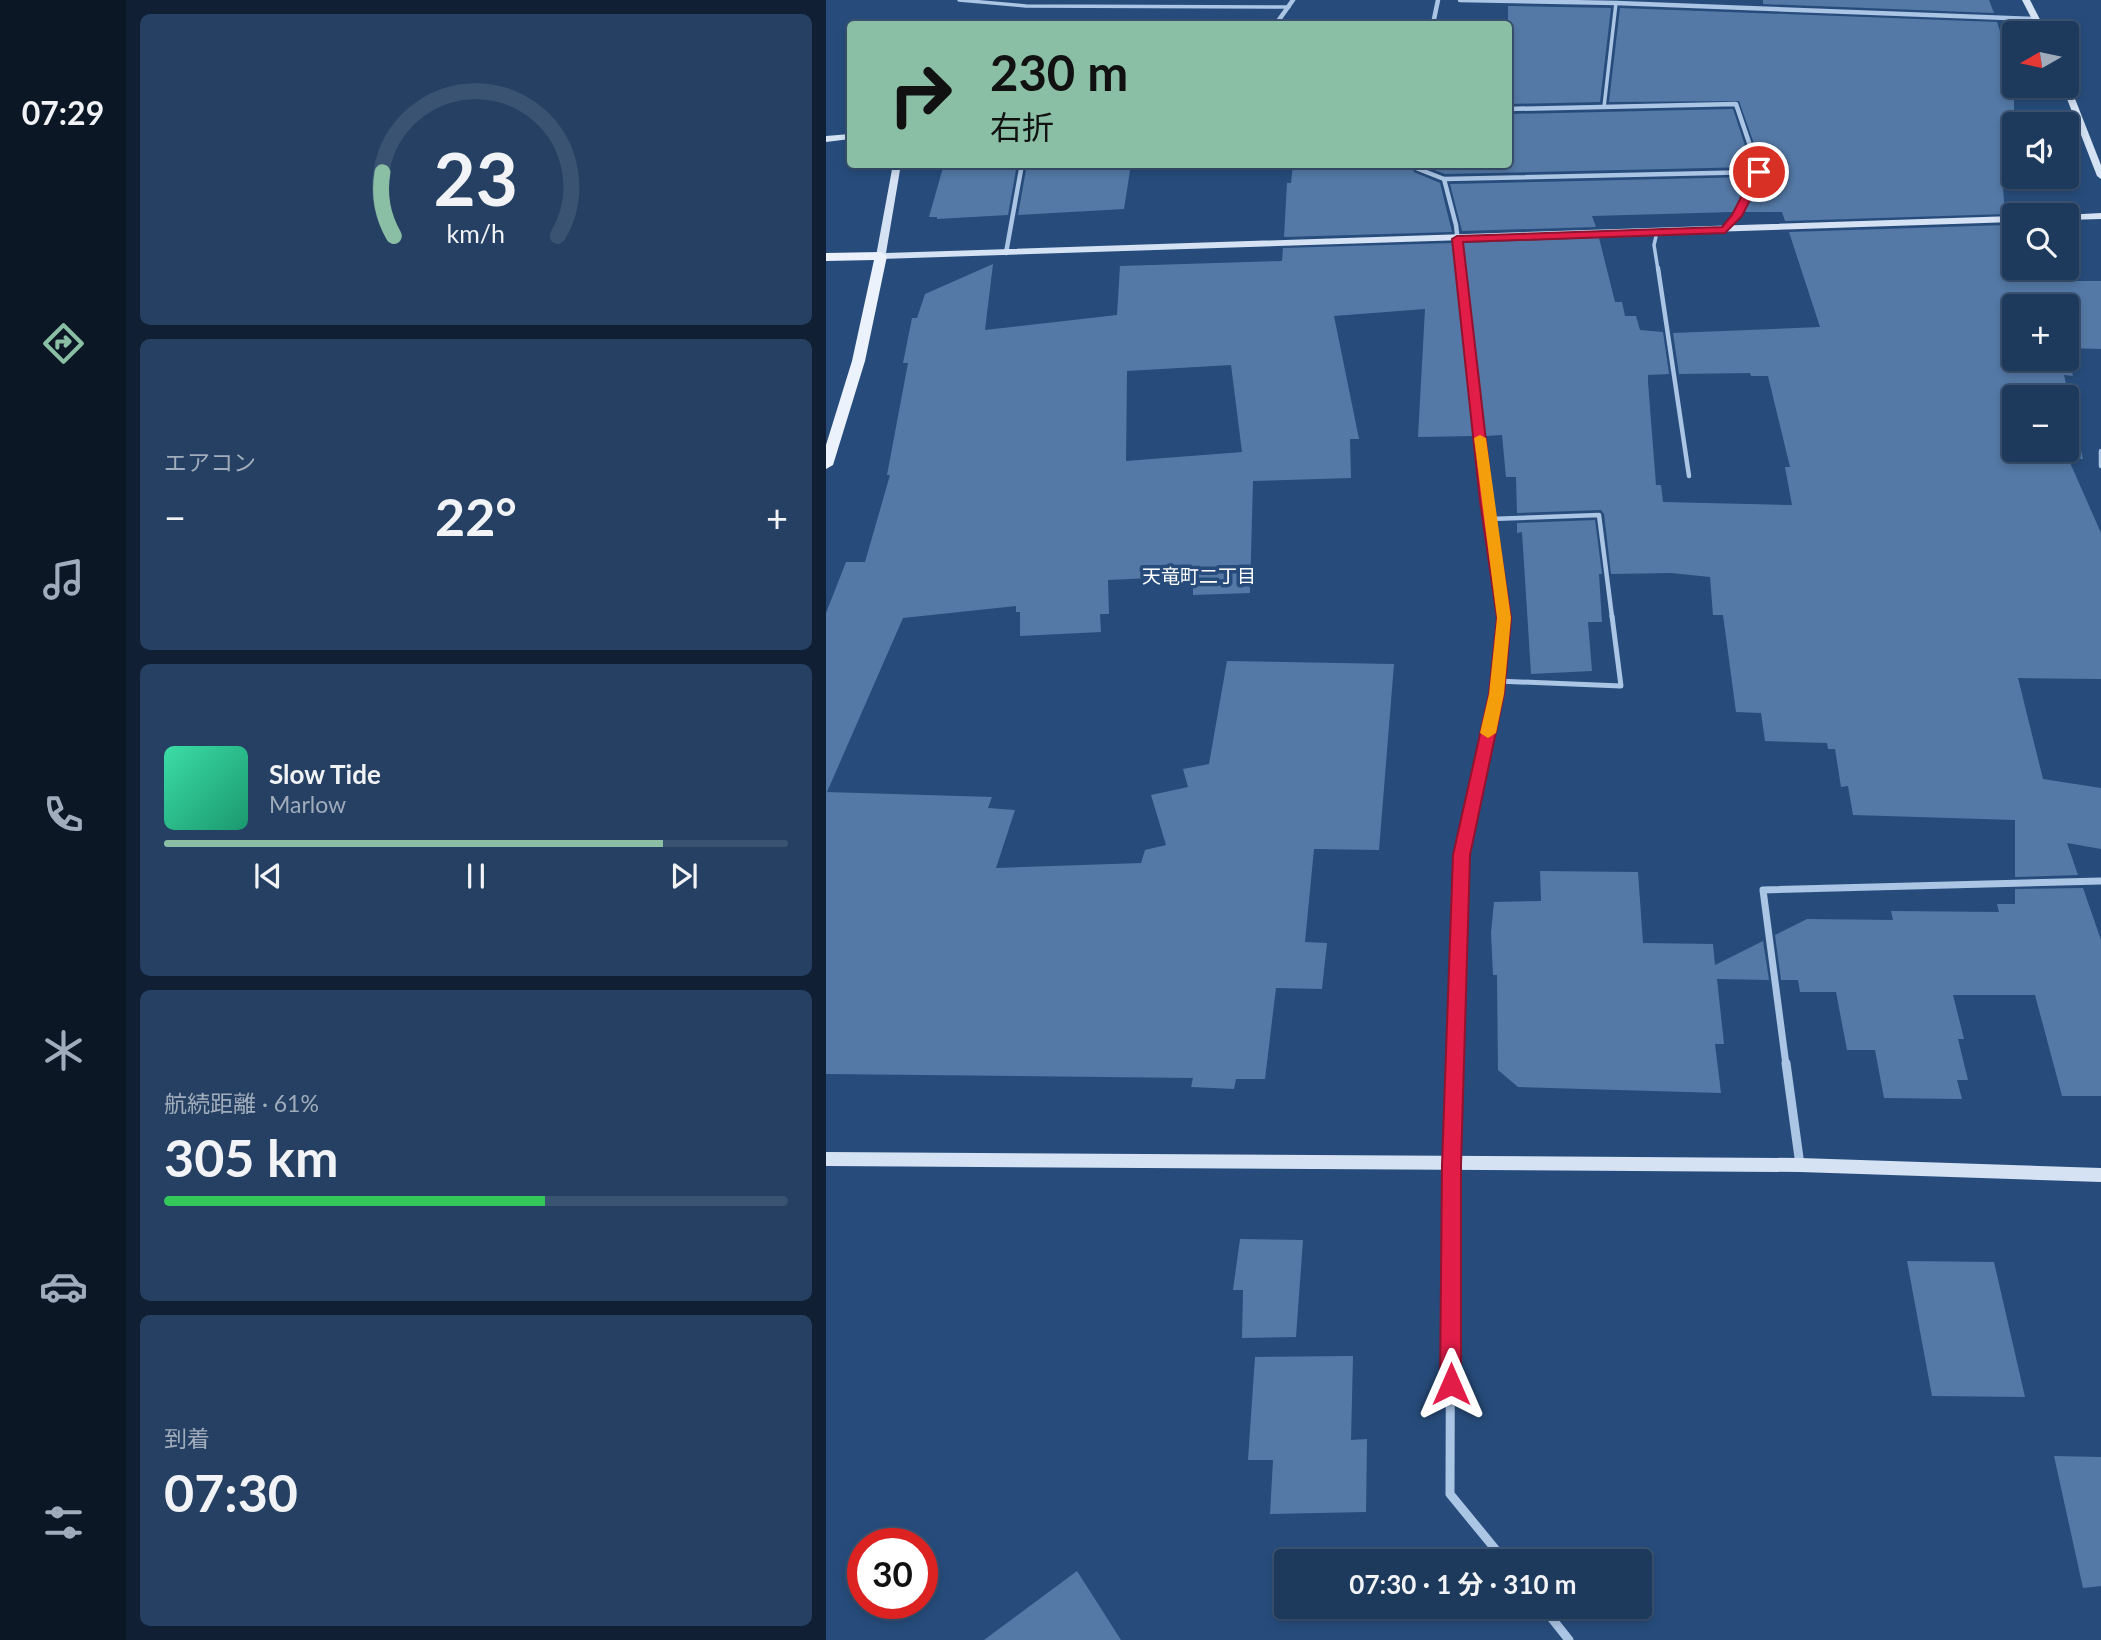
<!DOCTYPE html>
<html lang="ja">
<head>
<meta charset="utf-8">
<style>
	:root { --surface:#1d395c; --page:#254062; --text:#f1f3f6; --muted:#a0acbb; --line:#3b5372; --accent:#8abfa5 }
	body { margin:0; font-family:Lato,"Noto Sans JP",sans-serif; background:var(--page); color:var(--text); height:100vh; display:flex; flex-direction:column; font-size:26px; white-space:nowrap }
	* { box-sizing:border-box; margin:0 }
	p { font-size:23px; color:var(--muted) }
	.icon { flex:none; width:38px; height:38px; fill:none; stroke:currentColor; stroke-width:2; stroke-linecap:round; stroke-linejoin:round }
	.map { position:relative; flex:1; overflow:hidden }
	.sheet { display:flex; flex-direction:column; gap:14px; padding:14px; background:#101f33; width:700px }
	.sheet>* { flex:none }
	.top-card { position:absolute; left:21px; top:21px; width:665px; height:147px; border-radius:7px; box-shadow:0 4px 10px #0003,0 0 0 2px var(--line); background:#8abfa5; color:#111; overflow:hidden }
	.needle { width:46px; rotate:261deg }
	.buttons { position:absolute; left:1176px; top:21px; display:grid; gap:14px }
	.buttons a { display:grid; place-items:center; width:77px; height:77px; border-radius:7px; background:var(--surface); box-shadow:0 4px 10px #0003,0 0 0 2px var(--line); font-size:35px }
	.speed { position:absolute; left:21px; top:1528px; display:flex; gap:14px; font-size:35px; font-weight:700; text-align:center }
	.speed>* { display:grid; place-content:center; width:91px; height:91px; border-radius:50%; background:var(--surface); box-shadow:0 4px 10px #0003,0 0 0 2px var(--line); line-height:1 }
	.speed .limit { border:10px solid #d22; background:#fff; color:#111 }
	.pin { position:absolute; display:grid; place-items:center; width:60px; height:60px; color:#fff; margin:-30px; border:4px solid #fff; border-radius:50%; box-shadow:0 2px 7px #0007 }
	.me { position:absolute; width:77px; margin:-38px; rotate:0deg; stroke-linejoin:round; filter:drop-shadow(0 0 5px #0008) }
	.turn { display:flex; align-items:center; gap:24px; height:147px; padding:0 28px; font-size:32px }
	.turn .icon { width:91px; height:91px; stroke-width:2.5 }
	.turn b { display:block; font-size:49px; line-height:60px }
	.big { font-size:52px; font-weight:700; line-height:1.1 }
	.sheet .widget { flex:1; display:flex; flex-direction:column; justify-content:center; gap:10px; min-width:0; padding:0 24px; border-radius:10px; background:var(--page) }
	.sheet .dial { align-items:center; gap:0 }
	.dial svg { height:182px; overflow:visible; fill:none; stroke:var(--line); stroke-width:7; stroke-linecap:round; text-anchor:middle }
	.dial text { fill:var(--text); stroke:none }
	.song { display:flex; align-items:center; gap:21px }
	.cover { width:84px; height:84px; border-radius:10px; background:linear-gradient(135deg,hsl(160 70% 55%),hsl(160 70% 35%)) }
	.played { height:7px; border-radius:4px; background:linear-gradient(90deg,var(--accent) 80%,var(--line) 80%) }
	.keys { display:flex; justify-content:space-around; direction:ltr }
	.heat { display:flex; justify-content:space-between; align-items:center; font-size:38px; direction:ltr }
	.charge { height:10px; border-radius:5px; background:linear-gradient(90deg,#34c759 61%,var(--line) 0) }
	.trip { position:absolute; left:448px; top:1549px; width:378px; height:70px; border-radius:7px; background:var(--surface); box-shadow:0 4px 10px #0003,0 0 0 2px var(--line); font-weight:700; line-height:70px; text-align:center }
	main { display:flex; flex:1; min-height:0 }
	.tabs { display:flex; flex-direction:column; width:126px; justify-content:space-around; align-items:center; background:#0c1725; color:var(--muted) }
	.tabs .icon { width:49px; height:49px }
	.tabs .current { color:var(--accent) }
	.tabs b { font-size:32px; color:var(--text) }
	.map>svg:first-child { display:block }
	.building { fill:#5479a6; fill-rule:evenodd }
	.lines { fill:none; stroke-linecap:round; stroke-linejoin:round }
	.lane-far2 { stroke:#abc5e4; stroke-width:3.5 }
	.lane-far1 { stroke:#abc5e4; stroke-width:4.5 }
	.lane { stroke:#abc5e4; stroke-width:5 }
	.street-far3 { stroke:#abc5e4; stroke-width:4.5 }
	.street-far2 { stroke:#abc5e4; stroke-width:5 }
	.street-far1 { stroke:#abc5e4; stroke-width:7 }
	.street { stroke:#abc5e4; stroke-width:9 }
	.secondary { fill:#d4e2f4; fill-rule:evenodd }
	.primary { fill:#ebf2fc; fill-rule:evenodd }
	.route { fill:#e11d48; stroke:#92132f; stroke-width:2 }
	.slow { fill:#f59e0b }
	.labels { text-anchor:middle; stroke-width:7; stroke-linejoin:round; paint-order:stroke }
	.neighbourhood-label { font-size:19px; fill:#fff; stroke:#274c7b }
</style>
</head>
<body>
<main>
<nav class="tabs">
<b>07:29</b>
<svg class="icon current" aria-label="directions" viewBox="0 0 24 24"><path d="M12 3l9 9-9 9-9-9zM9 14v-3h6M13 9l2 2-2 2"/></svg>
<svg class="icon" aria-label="music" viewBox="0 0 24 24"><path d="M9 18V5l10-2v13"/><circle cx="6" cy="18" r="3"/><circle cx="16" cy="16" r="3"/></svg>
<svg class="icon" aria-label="phone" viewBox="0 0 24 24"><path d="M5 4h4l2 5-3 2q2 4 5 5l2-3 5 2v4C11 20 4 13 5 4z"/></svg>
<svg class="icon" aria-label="climate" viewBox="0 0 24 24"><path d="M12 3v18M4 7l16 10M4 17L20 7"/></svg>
<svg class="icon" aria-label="car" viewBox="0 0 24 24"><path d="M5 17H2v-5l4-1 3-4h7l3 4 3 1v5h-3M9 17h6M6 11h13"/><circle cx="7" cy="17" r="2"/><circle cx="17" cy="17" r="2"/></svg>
<svg class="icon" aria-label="filters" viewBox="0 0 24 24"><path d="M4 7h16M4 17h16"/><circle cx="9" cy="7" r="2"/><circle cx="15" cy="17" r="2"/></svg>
</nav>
<section class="sheet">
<div class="widget dial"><svg viewBox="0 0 100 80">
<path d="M14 69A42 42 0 1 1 86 69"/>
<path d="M14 69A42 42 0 0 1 9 41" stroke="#8abfa5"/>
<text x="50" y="56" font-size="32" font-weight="700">23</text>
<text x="50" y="72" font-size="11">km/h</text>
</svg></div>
<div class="widget"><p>エアコン</p>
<div class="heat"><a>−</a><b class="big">22°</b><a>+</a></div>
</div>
<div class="widget">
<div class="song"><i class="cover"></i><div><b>Slow Tide</b><p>Marlow</p></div></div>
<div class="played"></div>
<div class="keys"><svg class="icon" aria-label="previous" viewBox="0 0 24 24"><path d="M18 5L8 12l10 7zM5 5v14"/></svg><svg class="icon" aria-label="pause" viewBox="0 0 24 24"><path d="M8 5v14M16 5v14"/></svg><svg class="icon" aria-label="next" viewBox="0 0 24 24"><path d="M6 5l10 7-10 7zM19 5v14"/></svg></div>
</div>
<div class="widget"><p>航続距離 · 61%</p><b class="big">305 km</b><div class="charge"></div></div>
<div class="widget"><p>到着</p><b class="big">07:30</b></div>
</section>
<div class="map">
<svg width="1275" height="1640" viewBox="0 0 1275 1640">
	<rect width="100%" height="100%" fill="#274c7b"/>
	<g class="building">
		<path d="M937,0H1163L1168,13L937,4Z"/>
		<path d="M682,6L785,8L774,102L682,104Z"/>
		<path d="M794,8L1171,22L1181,53H1188V163L1175,162L1179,214L959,221L956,212H918L938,172L913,101L783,102Z"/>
		<path d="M907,109L926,167L619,174L595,165L682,164V114Z"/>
		<path d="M118,164H191L182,215L111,219V217H103Z"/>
		<path d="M201,164H305L298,209L192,215Z"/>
		<path d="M467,164H585L588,172L614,183L626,232L458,237L461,183H465Z"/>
		<path d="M925,177L907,212L766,216L770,227L636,231L624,184Z"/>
		<path d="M1180,225L1185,281H1275V349L1241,348L1247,376L1238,375L1257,459L1242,458L1275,533V679L1192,678L1217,779L1275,788V849L1241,843L1252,875L1189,877V820L1027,815L1022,786L1015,787L1009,749H1002L1001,743L939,741L935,713L910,712L897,615H887L884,577L845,573L785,574L778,514L775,510L691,513L690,477H680L676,435L659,436L637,243L773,238L789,302H796L799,316H810L814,330L837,332L843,374L822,375V382L830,485H835L837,502L966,505L959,467H964L942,376H925L924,373L853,374L847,333L994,327L963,232ZM1188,306H1241V359H1188ZM1188,397H1241V450H1188Z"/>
		<path d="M627,243L648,436L592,437L599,309L508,316L533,439H524L525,478L427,481L424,593L367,595V576L282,580L283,614H274L275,632L194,636V612H190V606L77,618L1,792L166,797L162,808L189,810L170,868L315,863L319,850L340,845L325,795L362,787L357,769L383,764L401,661L568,664L553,850L488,849L479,942L501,943L496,989L450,988L439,1079H410L408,1089L365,1087L367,1078L0,1074V613L20,562H39L64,475H61L82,363H77L86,318H91L99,294L167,264L159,330L291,315L294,266L456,261L457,248ZM405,365L416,452L300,461L301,371Z"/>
		<path d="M769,520L776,574H773L776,622H762L766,671L705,674L696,532L691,533V523Z"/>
		<path d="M714,871L812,872L817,943L887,944L889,965L937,941L943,980L891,979L898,1044H889L895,1093L692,1087L672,1070L671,975H667L665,933L668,902L715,901Z"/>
		<path d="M1257,888L1275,940V1096H1236L1209,995H1127L1138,1039H1132L1142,1080H1131L1136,1099L1058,1098L1049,1050H1021L1010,992H974L972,980H955L949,935L981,919L1067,920L1065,911L1173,912L1171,904H1189V889Z"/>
		<path d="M414,1239L477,1240L470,1337L416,1338L417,1290H407Z"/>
		<path d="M1081,1261L1168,1262L1199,1397L1106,1396Z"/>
		<path d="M527,1356L525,1440L541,1439L540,1512L444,1514L447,1460H422L429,1357Z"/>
		<path d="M1228,1456L1275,1457V1586L1257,1588Z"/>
		<path d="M251,1571L295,1640H158Z"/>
	</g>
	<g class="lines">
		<g class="lane-far2">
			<path d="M133,0L200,6L463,7"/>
			<path d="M778,107L790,3"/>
			<path d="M831,232L828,245L832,270"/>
		</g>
		<g class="lane-far1">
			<path d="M832,268L863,476"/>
			<path d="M1275,451V466"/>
			<path d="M664,519L773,515L786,617"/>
		</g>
		<path class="lane" d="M671,681L795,686L786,616"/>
		<g class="street-far3">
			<path d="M634,0L790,3L1211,19"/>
			<path d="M450,24L467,0"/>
			<path d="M607,24L612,0"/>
			<path d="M590,164V168L618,179L630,225L635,270"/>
			<path d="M618,179L933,172L910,104L682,109"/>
			<path d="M899,230L911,216L933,172"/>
			<path d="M180,253L196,164"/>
		</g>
		<path class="street-far2" d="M635,268L661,501L678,617"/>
		<g class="street-far1">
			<path d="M629,1065L636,855L670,694L678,616"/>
			<path d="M960,1065L937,890L1275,881"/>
		</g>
		<g class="street">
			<path d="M629,1063L625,1165L624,1494L679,1561"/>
			<path d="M960,1063L974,1165"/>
			<path d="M716,1606L743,1640"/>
		</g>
		<g class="secondary">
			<path d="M1196,0H1204L1221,33H1213Z"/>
			<path d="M1241,84L1244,86L1275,165V179L1271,176L1236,86H1241Z"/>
			<path d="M24,134V139L0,142V136Z"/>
			<path d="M67,164H75L60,253L1188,216V222L55,259L50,256Z"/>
			<path d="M1275,213V219L1241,220V215H1238Z"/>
			<path d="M0,1152L974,1158L1275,1168V1182L974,1172L0,1166Z"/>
		</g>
		<path class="primary" d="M55,252L61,256L39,361L7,465L0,469V445L26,361L48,260L0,261V253Z"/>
	</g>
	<path class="route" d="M933,169L938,172L916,216L899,233L637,242L667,501L685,618L678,694L644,855L635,1165V1384L632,1392L625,1394L617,1392L614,1384L616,1165L627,855L663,694L671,618L654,501L626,239L631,236L896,227L906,215L928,172Z"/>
	<path class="slow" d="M654,435L660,438L685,618L678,694L670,733L662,738L654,733L663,694L671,618L648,438Z"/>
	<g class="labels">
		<g class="neighbourhood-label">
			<text x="373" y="583">天竜町二丁目</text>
		</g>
	</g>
</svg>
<div class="buttons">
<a><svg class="needle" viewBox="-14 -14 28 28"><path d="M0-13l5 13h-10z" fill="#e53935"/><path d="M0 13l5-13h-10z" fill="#a0acbb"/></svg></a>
<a><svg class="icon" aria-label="sound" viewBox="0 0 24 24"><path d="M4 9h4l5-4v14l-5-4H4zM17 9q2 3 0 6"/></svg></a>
<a><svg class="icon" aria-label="search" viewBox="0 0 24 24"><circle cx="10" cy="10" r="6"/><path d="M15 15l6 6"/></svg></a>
<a>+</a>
<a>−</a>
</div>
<div class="speed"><div class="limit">30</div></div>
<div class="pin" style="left:933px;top:172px;background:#d93025"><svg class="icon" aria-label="arrive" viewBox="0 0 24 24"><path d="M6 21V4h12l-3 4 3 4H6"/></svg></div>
<svg class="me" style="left:625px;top:1384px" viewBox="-20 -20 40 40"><path d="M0-17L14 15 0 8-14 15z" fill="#e11d48" stroke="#fff" stroke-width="4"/></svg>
<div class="trip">07:30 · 1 分 · 310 m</div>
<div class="top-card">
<div class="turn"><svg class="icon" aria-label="right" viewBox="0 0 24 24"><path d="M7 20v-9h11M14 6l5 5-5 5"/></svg><div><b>230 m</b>右折</div></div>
</div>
</div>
</main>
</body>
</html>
